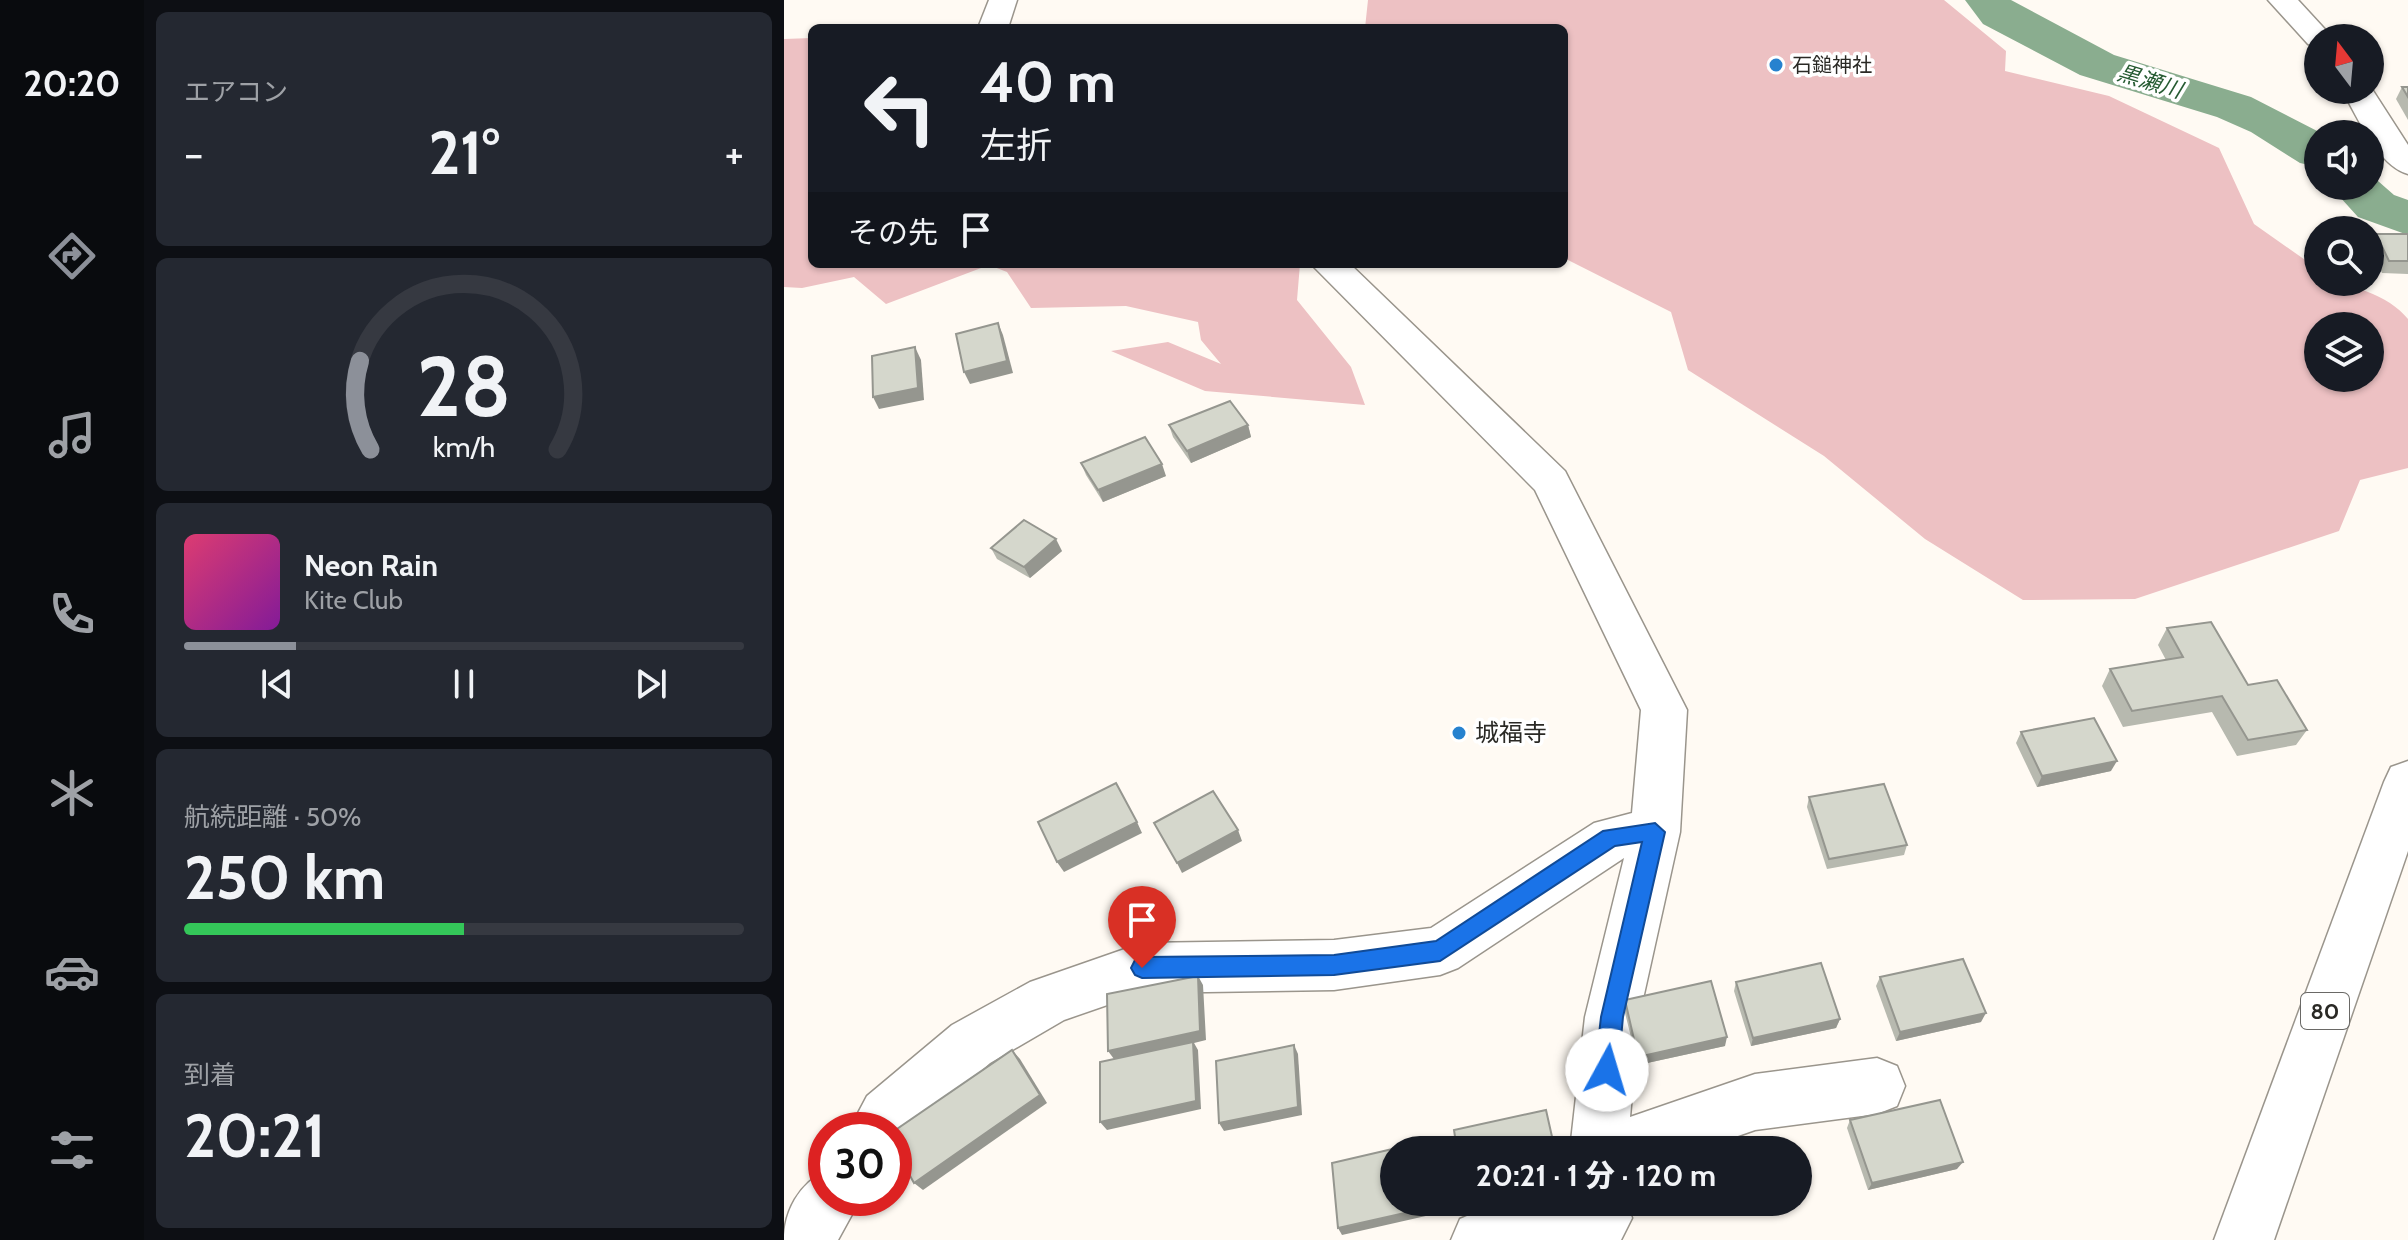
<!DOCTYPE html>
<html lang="ja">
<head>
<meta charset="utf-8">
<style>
	:root { --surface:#171b24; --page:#242831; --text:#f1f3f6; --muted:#9ea1a6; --line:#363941; --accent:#8c9099 }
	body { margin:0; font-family:Cabin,"Noto Sans JP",sans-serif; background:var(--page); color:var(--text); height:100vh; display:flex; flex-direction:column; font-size:30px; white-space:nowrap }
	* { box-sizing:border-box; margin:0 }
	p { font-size:26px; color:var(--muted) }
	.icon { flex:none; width:44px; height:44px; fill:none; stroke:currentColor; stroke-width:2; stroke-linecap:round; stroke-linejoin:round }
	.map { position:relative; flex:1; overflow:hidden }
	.details { display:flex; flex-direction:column; gap:12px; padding:12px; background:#0d0f14; width:640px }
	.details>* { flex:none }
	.top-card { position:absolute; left:24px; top:24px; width:760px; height:244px; border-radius:12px; box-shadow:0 2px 6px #0004; background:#171b24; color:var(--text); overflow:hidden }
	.needle { width:52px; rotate:344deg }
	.buttons { position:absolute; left:1520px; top:24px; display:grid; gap:16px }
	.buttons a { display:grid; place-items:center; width:80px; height:80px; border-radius:50%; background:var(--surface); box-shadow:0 2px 6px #0004; font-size:40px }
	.speed { position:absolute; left:24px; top:1112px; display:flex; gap:16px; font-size:40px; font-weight:700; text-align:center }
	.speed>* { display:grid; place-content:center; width:104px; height:104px; border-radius:50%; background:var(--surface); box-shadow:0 2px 6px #0004; line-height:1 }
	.speed .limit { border:12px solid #d22; background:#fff; color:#111 }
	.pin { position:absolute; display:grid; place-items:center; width:68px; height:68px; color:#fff; margin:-82px -34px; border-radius:50% 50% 50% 0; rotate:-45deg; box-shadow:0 0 8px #0007 }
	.pin .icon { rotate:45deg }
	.me { position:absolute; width:88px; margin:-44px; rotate:6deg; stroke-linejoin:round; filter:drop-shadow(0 0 6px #0008) }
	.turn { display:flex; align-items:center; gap:28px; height:168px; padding:0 40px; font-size:36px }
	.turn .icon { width:104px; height:104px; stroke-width:2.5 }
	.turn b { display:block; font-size:56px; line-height:68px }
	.then { display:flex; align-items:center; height:76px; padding:0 40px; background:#0003; gap:16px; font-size:30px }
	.big { font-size:60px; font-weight:800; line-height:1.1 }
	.details .widget { flex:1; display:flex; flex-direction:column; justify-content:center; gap:12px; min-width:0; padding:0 28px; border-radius:12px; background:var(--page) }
	.details .dial { align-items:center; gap:0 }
	.dial svg { height:208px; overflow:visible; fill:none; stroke:var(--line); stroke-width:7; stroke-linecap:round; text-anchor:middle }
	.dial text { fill:var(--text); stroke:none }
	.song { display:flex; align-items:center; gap:24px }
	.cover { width:96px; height:96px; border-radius:12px; background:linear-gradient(135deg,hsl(340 70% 55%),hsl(290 70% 35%)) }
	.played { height:8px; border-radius:4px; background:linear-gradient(90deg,var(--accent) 20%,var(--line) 20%) }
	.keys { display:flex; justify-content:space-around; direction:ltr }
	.heat { display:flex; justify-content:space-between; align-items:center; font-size:44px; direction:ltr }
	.charge { height:12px; border-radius:6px; background:linear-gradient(90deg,#34c759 50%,var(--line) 0) }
	.trip { position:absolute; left:596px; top:1136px; width:432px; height:80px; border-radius:40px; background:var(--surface); box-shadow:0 2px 6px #0004; font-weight:800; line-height:80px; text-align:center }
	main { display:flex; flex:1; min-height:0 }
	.menu { display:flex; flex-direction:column; width:144px; justify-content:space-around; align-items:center; background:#090b0e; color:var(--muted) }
	.menu .icon { width:56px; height:56px }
	.menu .selected { color:var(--accent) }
	.menu b { font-size:36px; color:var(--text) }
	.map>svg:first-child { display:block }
	.green { fill:#edc1c3; fill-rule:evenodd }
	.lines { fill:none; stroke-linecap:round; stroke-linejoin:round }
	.river { fill:#8aad8f; fill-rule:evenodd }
	.minor-casing { stroke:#9a958c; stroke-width:3 }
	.major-casing { stroke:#9a958c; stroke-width:3 }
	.minor { fill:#fff; fill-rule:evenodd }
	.major { fill:#fff; fill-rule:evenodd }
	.wall { fill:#b7b9af }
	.shaded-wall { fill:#95968f }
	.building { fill:#d5d7cc; stroke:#95968f; stroke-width:2 }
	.route { fill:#1a73e8; stroke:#114b97; stroke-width:2 }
	.poi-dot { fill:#2682cf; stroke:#fff; stroke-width:3 }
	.labels { text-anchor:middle; stroke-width:7; stroke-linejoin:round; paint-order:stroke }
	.far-poi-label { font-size:20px; fill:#2a2925; stroke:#fff; text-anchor:start }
	.far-water-label { font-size:22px; font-style:italic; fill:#265b32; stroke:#fff }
	.shield { fill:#fff; stroke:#6a6966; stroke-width:2 }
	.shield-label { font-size:22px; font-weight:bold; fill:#2a2925 }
	.poi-label { font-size:24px; fill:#2a2925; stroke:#fff; text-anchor:start }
</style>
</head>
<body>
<main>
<nav class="menu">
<b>20:20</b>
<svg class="icon selected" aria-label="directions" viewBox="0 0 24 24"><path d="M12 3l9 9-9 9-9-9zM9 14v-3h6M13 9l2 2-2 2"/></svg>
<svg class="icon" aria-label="music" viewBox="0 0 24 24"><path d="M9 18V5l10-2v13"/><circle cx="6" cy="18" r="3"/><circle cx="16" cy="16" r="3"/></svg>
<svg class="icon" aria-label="phone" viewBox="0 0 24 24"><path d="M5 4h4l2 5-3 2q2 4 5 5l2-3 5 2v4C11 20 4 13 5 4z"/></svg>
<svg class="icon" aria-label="climate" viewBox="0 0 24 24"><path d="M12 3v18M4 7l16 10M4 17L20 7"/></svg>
<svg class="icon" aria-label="car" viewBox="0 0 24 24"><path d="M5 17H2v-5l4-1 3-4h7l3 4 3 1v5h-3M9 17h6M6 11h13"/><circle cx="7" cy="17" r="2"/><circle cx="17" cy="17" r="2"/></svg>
<svg class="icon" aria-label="filters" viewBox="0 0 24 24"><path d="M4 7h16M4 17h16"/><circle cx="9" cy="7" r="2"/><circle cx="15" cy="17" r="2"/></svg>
</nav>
<section class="details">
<div class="widget"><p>エアコン</p>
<div class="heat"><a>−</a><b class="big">21°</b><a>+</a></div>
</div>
<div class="widget dial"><svg viewBox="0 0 100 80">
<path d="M14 69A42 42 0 1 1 86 69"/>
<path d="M14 69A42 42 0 0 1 10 35" stroke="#8c9099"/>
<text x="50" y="56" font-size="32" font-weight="700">28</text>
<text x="50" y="72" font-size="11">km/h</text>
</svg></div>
<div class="widget">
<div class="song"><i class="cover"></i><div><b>Neon Rain</b><p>Kite Club</p></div></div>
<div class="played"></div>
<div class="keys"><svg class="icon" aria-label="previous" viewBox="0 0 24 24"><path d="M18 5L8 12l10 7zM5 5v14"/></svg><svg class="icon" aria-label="pause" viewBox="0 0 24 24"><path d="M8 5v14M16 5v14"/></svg><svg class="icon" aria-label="next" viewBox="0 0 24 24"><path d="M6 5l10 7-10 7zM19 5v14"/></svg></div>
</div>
<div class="widget"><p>航続距離 · 50%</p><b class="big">250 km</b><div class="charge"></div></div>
<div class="widget"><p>到着</p><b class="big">20:21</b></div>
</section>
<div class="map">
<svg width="1624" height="1240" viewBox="0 0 1624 1240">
	<rect width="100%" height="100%" fill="#fffaf3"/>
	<g class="green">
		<path d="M584,0H1160L1222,51L1221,71L1325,96L1435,148L1470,224L1534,269V282C1563,282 1605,295 1624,319V468L1576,480L1555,531L1351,599L1239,600L1141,539L1040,456L904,370L887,312L780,258V28H581ZM1534,326H1586V378H1534Z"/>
		<path d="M28,38V264H516L513,300L567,367L581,405L421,391L327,351L384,342L437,364L417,340L414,322L342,306L247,308L223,272L205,265L102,304L70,277L18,288L0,287V39Z"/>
	</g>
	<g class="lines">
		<g class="river">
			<path d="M1181,0H1227L1330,55L1467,97L1539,134H1534V167L1516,163L1467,132L1433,117L1296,75L1199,24Z"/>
			<path d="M1586,174L1610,195L1624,200V235L1574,217L1546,186H1586Z"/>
		</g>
		<defs>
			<g id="minor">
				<path d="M205,0H233L224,28H194Z"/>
				<path d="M527,264H566L781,471L903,710L896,832L855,1017L846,1117L971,1074L1093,1058L1113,1066L1121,1086L1113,1106L1093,1114L971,1130L914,1150H786L801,1017L840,858L674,968L656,975L550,990L358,993L280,1020L206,1063L123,1136L110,1151V1130H65L83,1096L168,1025L246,982L358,943L550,940L647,928L810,823L848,813L857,710L751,490Z"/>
				<path d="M42,1171V1198H77L54,1240H0C0,1212 15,1183 42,1171Z"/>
				<path d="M744,1202H842L848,1218L837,1240H667L676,1219L697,1210Z"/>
			</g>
			<g id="major">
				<path d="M1484,0H1514L1549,38H1534V47L1524,44Z"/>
				<path d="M1586,86L1624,145V174C1594,166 1573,116 1558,90H1586Z"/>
				<path d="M1624,761V851L1490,1240H1430L1600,782L1607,767Z"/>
			</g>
		</defs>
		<use href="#minor" class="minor-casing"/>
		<use href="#major" class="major-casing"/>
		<use href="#minor" class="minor"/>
		<use href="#major" class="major"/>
	</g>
	<g class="wall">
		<path d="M1618,87H1624V120L1612,99Z"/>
		<path d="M1592,234H1624V274L1598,273L1586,247V244Z"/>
		<path d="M385,425H464L467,437L407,463L389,437Z"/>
		<path d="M297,463L382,476L319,502L302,475Z"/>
		<path d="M207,548L278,551L246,578L213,559Z"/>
		<path d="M1383,628L1464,685L1523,730L1512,745L1453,756L1428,712L1339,727L1318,686L1326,669L1382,660L1374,645Z"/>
		<path d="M1237,732L1327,771L1253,787L1232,743Z"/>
		<path d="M1025,797L1123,845L1120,855L1043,869L1023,807Z"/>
		<path d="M1096,977L1197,1022L1112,1041L1092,986Z"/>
		<path d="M952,982L1056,1019L1052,1028L967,1046L950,991Z"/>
		<path d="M841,1000L941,1046L854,1065L840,1009Z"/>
		<path d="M1066,1120L1173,1169L1084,1190L1063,1128Z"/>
	</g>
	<g class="shaded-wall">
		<path d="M214,323L219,335L229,373L186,384L180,372Z"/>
		<path d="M131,347L137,360L140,400L95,409L89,397Z"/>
		<path d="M464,425L467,437L407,463L403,451Z"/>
		<path d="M378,464L382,476L319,502L314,490Z"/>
		<path d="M272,539L278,551L246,578L240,567Z"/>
		<path d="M1333,761L1327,771L1253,787L1258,776Z"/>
		<path d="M353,822L358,833L280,872L273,862Z"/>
		<path d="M454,830L458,841L398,873L393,863Z"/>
		<path d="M414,976L419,985L422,1040L410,1043L414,1050L417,1109L323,1130L316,1122L330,1059L324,1051Z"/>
		<path d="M1202,1013L1197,1022L1112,1041L1116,1032Z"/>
		<path d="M1056,1019L1052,1028L967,1046L969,1038Z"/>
		<path d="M943,1037L941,1046L854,1065V1057Z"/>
		<path d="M510,1045L514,1054L518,1115L440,1131L435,1123Z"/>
		<path d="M228,1050L236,1059L263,1103L139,1190L130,1183Z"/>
		<path d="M1179,1162L1173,1169L1084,1190L1088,1183Z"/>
		<path d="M653,1202L655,1213L558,1235L554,1228Z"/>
	</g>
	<g class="building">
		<path d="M1618,87H1624V97Z"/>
		<path d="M1592,234H1624V261H1605Z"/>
		<path d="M214,323L223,361L180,372L172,334Z"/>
		<path d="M131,347L134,388L89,397L88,356Z"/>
		<path d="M446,401L464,425L403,451L385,425Z"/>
		<path d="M361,437L378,464L314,490L297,463Z"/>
		<path d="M240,520L272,539L240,567L207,548Z"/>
		<path d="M1427,622L1464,685L1493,680L1523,730L1464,740L1438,696L1348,711L1326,669L1399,657L1383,628Z"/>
		<path d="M1310,718L1333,761L1258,776L1237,732Z"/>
		<path d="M332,783L353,822L273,862L254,822Z"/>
		<path d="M1100,784L1123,845L1045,859L1025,797Z"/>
		<path d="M429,791L454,830L393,863L370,823Z"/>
		<path d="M1179,959L1202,1013L1116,1032L1096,977Z"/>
		<path d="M1037,963L1056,1019L969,1038L952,982Z"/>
		<path d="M414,976L416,1031L324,1051L323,994Z"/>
		<path d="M927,981L943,1037L854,1057L841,1000Z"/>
		<path d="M409,1042L412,1101L316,1122V1062Z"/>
		<path d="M510,1045L514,1107L435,1123L432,1061Z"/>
		<path d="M228,1050L256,1095L130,1183L110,1147V1131Z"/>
		<path d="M1156,1100L1179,1162L1088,1183L1066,1120Z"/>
		<path d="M762,1110L771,1150H673L670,1130Z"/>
		<path d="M643,1141L645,1150H610V1202H652V1206L554,1228L548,1163Z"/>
	</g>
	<path class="route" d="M871,823L881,832L839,1017L834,1070L831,1078L823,1081L815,1078L811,1070L817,1017L858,842L831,846L656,961L550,975L358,978L351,975L347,968L351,960L358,957L550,955L652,941L819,831Z"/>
	<g class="poi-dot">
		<circle cx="992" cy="65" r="8"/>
		<circle cx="675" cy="733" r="8"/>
	</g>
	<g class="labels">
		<g class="far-poi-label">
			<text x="1008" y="72">石鎚神社</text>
		</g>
		<g class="far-water-label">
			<text transform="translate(1366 81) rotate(17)" y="8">黒瀬川</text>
		</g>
		<rect class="shield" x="1517" y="993" width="48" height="36" rx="6"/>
		<g class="shield-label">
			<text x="1541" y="1019">80</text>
		</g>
		<g class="poi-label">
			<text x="691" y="741">城福寺</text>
		</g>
	</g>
</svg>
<div class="buttons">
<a><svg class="needle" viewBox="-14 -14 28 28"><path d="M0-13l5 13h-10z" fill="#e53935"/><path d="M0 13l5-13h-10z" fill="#9ea1a6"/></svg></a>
<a><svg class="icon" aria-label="sound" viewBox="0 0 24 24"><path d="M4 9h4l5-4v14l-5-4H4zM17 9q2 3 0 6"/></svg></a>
<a><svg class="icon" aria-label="search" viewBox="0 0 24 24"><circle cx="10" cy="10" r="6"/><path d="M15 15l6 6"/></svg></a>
<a><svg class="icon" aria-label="layers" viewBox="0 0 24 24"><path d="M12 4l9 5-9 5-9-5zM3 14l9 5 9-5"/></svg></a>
</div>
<div class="speed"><div class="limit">30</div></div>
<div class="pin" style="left:358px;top:968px;background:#d93025"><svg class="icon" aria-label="arrive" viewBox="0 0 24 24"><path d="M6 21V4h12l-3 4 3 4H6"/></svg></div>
<svg class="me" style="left:823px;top:1070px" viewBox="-20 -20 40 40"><circle r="19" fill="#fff"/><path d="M0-13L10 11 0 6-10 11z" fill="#1a73e8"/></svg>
<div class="trip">20:21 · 1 分 · 120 m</div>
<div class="top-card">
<div class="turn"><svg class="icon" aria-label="left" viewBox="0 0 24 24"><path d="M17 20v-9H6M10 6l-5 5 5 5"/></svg><div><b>40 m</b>左折</div></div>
<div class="then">その先<svg class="icon" aria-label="arrive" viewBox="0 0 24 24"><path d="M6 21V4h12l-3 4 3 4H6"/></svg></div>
</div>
</div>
</main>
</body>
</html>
